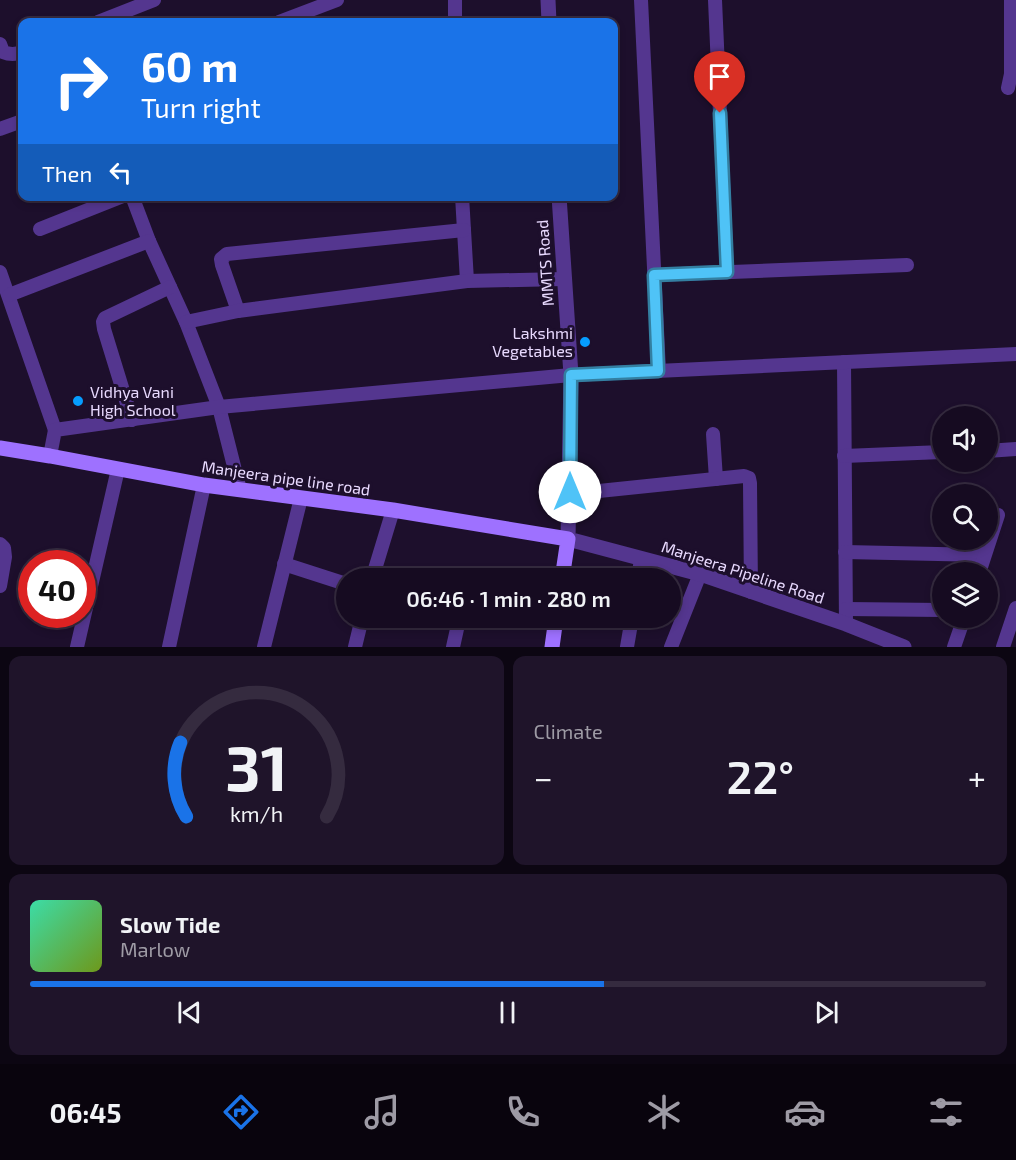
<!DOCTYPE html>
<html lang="en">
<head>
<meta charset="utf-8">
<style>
	:root { --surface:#160b21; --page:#1f142a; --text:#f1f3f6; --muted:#9e9ba5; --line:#352b3f; --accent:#1a73e8 }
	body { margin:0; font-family:"Exo 2",sans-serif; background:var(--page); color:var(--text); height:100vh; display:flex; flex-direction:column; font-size:22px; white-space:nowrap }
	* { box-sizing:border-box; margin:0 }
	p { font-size:20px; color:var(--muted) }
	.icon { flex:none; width:33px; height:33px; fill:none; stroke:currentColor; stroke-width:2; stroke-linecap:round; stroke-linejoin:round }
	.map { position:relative; height:647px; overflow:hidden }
	.panel { display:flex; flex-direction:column; gap:9px; padding:9px; background:#0c0612; flex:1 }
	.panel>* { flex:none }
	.guide { position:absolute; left:18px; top:18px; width:600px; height:183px; border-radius:12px; box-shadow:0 3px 9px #0003,0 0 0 2px var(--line); background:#1a73e8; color:#fff; overflow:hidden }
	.fabs { position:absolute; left:932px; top:406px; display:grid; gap:12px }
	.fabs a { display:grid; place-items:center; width:66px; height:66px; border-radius:50%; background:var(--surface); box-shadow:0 3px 9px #0003,0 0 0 2px var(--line); font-size:30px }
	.speed { position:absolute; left:18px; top:550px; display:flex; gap:12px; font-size:30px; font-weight:700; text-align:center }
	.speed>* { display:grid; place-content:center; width:78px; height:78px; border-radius:50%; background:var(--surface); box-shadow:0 3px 9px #0003,0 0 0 2px var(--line); line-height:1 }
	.speed .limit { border:9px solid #d22; background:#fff; color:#111 }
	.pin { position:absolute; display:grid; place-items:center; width:51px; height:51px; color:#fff; margin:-62px -26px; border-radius:50% 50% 50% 0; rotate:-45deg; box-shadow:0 0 6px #0007 }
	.pin .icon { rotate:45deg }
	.me { position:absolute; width:66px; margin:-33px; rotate:0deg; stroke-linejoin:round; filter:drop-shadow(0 0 4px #0008) }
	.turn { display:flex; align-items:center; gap:21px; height:126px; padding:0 24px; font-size:27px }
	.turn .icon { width:78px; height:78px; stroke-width:2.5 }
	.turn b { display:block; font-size:42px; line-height:51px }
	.then { display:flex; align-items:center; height:57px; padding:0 24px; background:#0003; gap:12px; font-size:22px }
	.big { font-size:45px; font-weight:600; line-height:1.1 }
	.panel .card { flex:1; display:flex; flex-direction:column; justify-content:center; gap:9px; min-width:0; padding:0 21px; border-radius:12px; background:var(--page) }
	.panel .dial { align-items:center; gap:0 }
	.dial svg { height:156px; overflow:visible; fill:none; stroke:var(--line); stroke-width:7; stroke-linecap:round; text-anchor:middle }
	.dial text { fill:var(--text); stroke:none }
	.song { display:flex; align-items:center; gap:18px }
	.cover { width:72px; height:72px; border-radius:9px; background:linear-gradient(135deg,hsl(160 70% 55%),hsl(80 70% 35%)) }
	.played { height:6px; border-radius:3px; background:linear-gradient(90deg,var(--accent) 60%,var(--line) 60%) }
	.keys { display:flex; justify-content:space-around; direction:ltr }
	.heat { display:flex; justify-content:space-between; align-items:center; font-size:33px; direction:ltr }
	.panel .tiles { flex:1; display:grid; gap:9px; grid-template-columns:1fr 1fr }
	.card:last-child { grid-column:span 2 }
	.trip { position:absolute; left:336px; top:568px; width:345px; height:60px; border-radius:30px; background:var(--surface); box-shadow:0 3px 9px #0003,0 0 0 2px var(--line); font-weight:600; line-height:60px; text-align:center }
	.menu { display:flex; height:96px; justify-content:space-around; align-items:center; background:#09040d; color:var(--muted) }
	.menu .icon { width:42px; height:42px }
	.menu .selected { color:var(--accent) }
	.menu b { font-size:27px; color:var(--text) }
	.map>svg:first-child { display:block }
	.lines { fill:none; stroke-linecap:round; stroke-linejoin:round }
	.minor { stroke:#54368f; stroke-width:14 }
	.tertiary { stroke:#54368f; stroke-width:15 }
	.secondary { stroke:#9e71ff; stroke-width:15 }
	.route-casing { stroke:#337fa1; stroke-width:15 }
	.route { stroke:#4fc3f7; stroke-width:10 }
	.poi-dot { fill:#069dff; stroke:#1d0f2c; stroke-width:2 }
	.labels { text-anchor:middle; stroke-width:6; stroke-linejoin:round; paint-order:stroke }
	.street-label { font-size:16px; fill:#e9daff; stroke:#1d0f2c }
	.poi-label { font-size:16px; fill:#e9daff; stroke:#1d0f2c; text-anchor:end }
</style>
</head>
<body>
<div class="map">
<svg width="1016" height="647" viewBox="0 0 1016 647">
	<rect width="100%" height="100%" fill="#1d0f2c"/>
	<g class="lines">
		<g class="minor">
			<path d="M455,0V22"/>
			<path d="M641,0L659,371"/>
			<path d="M715,0L727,272"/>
			<path d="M98,22L154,0"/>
			<path d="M279,22L337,0"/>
			<path d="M0,44L3,52C10,55 15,55 22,52"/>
			<path d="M1008,88L1011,74V0"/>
			<path d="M0,129L22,121"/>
			<path d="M132,196L149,241L186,322L219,407L240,490"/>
			<path d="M462,196L467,281"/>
			<path d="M40,229L123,196"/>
			<path d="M0,272L55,430"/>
			<path d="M654,275L907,265"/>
			<path d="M9,295L149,241"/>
			<path d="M238,311L222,265L221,259L227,254L464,230"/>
			<path d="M186,322L238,311L467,281L564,279"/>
			<path d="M844,362L846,624"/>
			<path d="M132,420L104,329L103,322L105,318L170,287"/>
			<path d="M713,434L716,479"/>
			<path d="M987,451L1016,449"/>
			<path d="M50,456L55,430L219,407L571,375L1016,354"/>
			<path d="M844,456L942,452"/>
			<path d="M570,494L744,476L749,478L750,483L751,592"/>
			<path d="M0,544L4,548L5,557L0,586"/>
			<path d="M845,552L984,555"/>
			<path d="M284,564L346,584"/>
			<path d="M979,573L998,515"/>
			<path d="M372,579L393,510"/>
			<path d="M638,579L641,559"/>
			<path d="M846,609L942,610"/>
			<path d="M452,618L459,620L453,647"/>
			<path d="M77,647L118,469"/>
			<path d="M169,647L204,485"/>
			<path d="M264,647L301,498"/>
			<path d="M355,647L362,618"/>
			<path d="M627,647L632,618"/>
			<path d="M671,647L700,574"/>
			<path d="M954,647L964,618"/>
			<path d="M1003,647L1016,608"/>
		</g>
		<g class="tertiary">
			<path d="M548,0L549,22"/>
			<path d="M559,196L571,375L568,539L700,574L846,624L904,647"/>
		</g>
		<g class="secondary">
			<path d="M0,448L50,456L204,485L393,510L568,539L562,579"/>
			<path d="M552,647L556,618"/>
		</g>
	</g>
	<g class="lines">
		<defs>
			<path id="route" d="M570,492L571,375L658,371L654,275L727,272L720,113"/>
		</defs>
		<use href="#route" class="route-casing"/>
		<use href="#route" class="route"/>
	</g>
	<g class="poi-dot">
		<circle cx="585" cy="342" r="6"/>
		<circle cx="78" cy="401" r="6"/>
	</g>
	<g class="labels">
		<g class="street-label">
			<text transform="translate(545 263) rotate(-94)" y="6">MMTS Road</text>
			<text transform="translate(286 478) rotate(8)" y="6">Manjeera pipe line road</text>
			<text transform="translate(743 572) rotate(18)" y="6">Manjeera Pipeline Road</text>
		</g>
		<g class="poi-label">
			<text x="573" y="339">Lakshmi<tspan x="573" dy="18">Vegetables</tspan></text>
			<text x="90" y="398" text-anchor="start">Vidhya Vani<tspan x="90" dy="18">High School</tspan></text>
		</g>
	</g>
</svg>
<div class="fabs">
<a><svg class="icon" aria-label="sound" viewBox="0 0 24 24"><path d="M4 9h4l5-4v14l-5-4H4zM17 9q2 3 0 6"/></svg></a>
<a><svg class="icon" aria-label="search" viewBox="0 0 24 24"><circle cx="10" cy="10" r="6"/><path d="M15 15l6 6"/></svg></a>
<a><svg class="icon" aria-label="layers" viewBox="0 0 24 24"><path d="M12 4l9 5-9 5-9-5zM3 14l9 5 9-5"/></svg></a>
</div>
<div class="speed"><div class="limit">40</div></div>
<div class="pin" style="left:720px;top:113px;background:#d93025"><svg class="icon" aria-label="arrive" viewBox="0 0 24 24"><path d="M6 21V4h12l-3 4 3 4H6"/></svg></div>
<svg class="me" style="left:570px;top:492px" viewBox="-20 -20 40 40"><circle r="19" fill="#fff"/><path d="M0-13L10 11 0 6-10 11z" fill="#4fc3f7"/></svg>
<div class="trip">06:46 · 1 min · 280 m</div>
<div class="guide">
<div class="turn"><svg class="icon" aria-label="right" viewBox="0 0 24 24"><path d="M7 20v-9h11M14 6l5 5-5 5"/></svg><div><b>60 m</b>Turn right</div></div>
<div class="then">Then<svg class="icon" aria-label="left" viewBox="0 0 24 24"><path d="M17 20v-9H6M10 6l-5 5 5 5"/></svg></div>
</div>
</div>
<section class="panel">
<div class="tiles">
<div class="card dial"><svg viewBox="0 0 100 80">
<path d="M14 69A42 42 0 1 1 86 69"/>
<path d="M14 69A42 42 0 0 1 11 31" stroke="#1a73e8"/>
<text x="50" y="56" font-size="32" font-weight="700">31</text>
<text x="50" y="72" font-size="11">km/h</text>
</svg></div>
<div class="card"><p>Climate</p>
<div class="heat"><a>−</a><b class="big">22°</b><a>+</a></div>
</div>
<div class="card">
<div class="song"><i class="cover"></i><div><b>Slow Tide</b><p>Marlow</p></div></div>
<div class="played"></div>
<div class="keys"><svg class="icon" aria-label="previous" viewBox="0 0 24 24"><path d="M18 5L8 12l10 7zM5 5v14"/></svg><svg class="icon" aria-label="pause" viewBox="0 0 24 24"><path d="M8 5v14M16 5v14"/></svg><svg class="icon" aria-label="next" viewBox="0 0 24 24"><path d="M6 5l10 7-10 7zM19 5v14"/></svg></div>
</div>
</div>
</section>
<nav class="menu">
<b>06:45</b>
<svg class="icon selected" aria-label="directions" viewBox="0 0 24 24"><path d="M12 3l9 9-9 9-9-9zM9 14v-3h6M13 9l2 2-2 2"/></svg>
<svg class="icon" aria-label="music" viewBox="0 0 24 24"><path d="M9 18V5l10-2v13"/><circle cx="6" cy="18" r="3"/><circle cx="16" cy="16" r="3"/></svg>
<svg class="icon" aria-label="phone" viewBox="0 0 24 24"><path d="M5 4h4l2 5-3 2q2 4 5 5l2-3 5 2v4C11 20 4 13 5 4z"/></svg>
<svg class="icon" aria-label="climate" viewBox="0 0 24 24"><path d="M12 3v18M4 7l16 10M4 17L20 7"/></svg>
<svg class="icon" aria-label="car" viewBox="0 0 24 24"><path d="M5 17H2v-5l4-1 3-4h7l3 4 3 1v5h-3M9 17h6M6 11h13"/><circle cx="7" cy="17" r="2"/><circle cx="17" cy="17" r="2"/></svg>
<svg class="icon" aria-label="filters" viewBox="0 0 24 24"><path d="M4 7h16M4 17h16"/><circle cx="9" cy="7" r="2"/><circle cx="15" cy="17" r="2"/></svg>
</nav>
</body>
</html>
